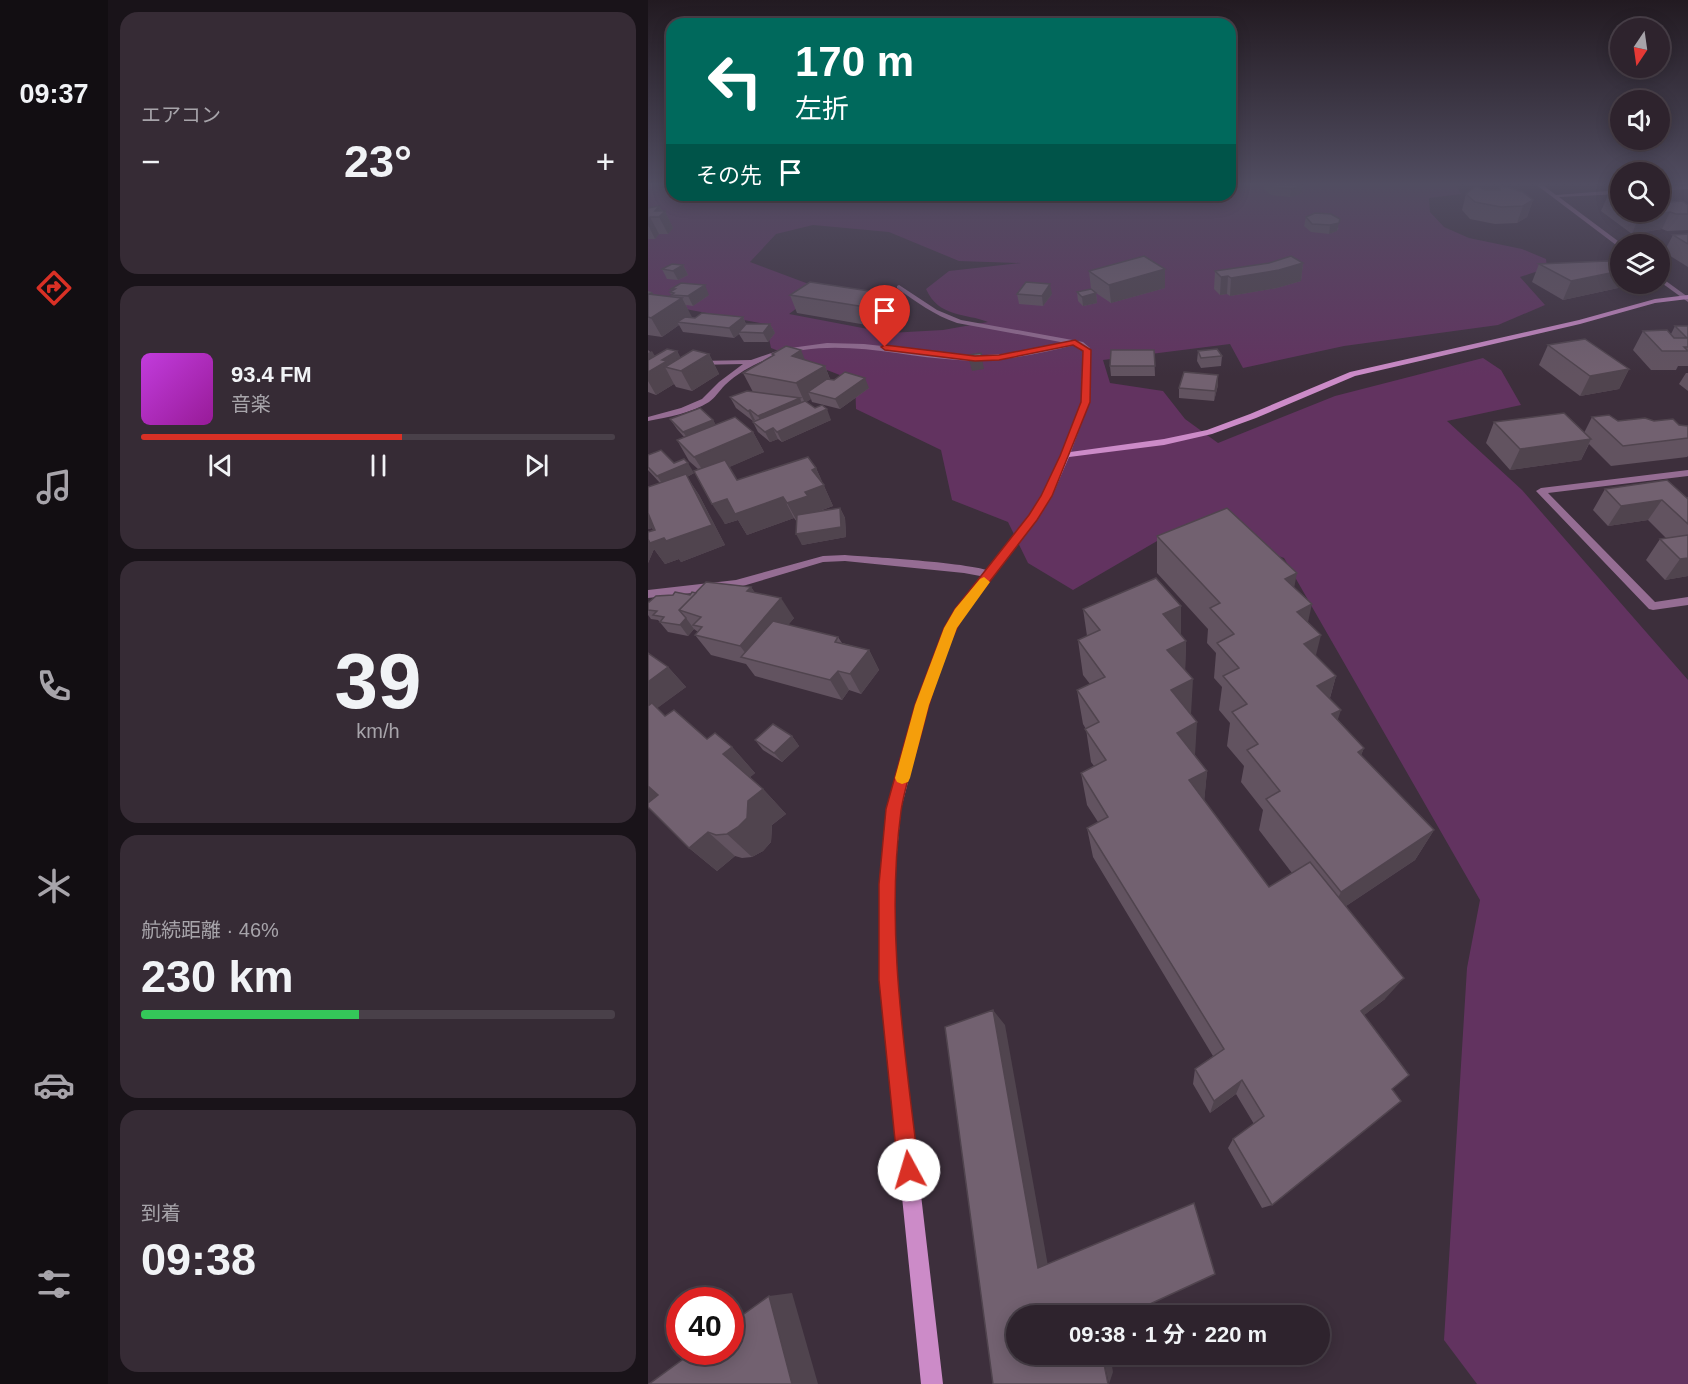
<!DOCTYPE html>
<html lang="ja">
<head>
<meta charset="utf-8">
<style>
	:root { --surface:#2e232d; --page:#362b35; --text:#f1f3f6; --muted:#a7a4aa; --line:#494049; --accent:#d93025 }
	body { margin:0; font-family:Arial,"Noto Sans JP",sans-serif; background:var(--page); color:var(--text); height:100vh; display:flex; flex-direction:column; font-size:22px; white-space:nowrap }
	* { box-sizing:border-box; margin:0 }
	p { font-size:20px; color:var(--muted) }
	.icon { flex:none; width:33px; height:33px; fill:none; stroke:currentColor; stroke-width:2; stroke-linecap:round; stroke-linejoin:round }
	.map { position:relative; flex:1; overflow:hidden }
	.side { display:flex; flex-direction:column; gap:12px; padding:12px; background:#191319; width:540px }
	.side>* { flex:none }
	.hud { position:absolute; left:18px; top:18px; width:570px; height:183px; border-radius:18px; box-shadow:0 3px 15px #0003,0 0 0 2px var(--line); background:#00695c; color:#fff; overflow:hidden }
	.needle { width:39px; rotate:193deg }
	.fabs { position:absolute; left:962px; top:18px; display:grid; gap:12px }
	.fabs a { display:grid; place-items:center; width:60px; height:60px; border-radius:50%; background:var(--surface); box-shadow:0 3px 15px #0003,0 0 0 2px var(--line); font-size:30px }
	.speed { position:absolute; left:18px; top:1287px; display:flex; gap:12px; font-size:30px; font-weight:700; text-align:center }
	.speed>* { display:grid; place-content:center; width:78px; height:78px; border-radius:50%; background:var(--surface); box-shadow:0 3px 15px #0003,0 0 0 2px var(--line); line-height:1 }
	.speed .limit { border:9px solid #d22; background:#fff; color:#111 }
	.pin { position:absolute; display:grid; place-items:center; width:51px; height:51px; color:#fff; margin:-62px -26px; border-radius:50% 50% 50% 0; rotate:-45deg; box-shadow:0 0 6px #0007 }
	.pin .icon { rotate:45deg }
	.me { position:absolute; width:66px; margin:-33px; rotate:354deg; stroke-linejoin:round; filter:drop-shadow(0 0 4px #0008) }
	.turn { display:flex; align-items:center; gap:21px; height:126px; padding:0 30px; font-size:27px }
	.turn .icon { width:78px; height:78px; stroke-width:2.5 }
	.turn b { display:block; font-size:42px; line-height:51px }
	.then { display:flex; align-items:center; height:57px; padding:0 30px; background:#0003; gap:12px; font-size:22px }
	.big { font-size:45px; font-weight:700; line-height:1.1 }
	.side .card { flex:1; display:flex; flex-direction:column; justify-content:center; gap:9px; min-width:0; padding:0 21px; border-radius:18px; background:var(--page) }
	.side .dial { align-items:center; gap:0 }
	.dial b { font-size:78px; line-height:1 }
	.song { display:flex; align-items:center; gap:18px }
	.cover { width:72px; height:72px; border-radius:9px; background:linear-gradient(135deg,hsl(290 70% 55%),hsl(300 70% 35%)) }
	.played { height:6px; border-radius:3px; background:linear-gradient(90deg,var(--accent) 55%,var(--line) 55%) }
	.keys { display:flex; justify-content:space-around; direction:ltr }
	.heat { display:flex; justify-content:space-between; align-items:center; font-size:33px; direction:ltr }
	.charge { height:9px; border-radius:4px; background:linear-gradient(90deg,#34c759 46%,var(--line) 0) }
	.trip { position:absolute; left:358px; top:1305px; width:324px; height:60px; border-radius:30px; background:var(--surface); box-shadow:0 3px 15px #0003,0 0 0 2px var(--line); font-weight:700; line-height:60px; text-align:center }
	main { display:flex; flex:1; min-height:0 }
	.tab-bar { display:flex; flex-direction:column; width:108px; justify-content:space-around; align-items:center; background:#120e12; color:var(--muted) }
	.tab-bar .icon { width:42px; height:42px }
	.tab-bar .active { color:var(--accent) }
	.tab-bar b { font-size:27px; color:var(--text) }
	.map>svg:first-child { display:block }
	.green { fill:#623360; fill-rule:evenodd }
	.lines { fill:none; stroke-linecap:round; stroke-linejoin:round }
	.street { fill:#956d93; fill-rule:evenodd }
	.secondary { fill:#cc8bc8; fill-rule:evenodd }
	.wall { fill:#625360 }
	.shaded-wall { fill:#50444e }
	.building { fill:#726170; stroke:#50444e; stroke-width:1.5 }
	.route { fill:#d93025; stroke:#8d1f18; stroke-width:1.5 }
	.slow { fill:#f59e0b }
</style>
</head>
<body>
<main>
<nav class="tab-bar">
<b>09:37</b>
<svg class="icon active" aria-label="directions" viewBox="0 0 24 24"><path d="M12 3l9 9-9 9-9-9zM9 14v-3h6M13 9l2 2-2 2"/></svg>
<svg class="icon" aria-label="music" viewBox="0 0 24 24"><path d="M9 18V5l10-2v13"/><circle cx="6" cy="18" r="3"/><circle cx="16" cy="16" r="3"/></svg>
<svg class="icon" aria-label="phone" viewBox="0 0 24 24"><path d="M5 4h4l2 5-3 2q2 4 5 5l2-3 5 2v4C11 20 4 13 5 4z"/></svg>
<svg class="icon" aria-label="climate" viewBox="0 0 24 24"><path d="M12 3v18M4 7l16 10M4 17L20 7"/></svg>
<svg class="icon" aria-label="car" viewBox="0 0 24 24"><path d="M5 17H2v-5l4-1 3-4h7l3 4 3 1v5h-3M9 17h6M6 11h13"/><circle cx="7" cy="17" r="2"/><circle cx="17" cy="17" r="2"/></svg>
<svg class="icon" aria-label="filters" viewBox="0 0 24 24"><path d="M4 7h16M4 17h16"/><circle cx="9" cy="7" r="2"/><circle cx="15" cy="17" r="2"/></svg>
</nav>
<section class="side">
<div class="card"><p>エアコン</p>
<div class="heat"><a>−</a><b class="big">23°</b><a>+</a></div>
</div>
<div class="card">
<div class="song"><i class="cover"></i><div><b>93.4 FM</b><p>音楽</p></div></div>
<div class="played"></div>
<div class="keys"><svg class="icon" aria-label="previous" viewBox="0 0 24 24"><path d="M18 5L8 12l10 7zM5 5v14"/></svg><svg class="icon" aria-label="pause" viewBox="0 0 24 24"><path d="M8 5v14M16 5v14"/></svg><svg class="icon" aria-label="next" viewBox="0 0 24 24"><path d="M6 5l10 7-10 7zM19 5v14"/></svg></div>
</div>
<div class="card dial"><b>39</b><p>km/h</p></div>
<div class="card"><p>航続距離 · 46%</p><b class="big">230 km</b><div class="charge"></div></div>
<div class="card"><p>到着</p><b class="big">09:38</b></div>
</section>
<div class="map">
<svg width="1040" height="1384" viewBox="0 0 1040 1384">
	<rect width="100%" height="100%" fill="#3d2f3c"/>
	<path class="green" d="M0,183H24V195H582V183H807L813,194L781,198L782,212L796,227L821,238L874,249L898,259L899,268L872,277L897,305L850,325L696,346L595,368L582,344L455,360L462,383L515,391L537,419L570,443L687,396L835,358L853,370L873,405L799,421L874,490L1040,680V1384H829L796,1340L819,968L832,900L636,558L540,523L425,590L380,563L360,522L304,500L293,450L208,409L207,381L123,348L118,324L0,302ZM165,225L241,232L311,261L373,263L301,271L278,289C291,318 318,313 340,322L295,330L241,333L141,314L174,289L102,262L128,234Z"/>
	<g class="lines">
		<g class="street">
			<path d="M886,183H892L908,195L972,190V194L911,197L974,244H972V248Z"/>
			<path d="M1040,185V189L1011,191V187Z"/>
			<path d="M1011,276L1040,297V302L1011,281Z"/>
			<path d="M251,285L289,310L313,320L419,339L435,342L442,348L441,403L421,457H415L414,455L433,403L435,351L427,345C389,354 350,363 310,360C258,357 207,342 155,350C125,355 99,365 77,385C71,391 67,398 61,402C44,413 20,417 0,421V417L33,408L54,399L71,382L95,364L47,365V361H50L103,360L135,349L179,343L216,344L324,356L368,353L418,343L309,323C286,315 268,302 249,288V286Z"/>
			<path d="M1040,470V476L900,493L1007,602L1040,597V605L1005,610L1001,609L888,491L893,488Z"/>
			<path d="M197,555C220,557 337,563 348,574L343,578L316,573L197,561L175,562L88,588L0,598V590L88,580L175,556Z"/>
		</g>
		<path class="secondary" d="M1040,295V299L1007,303L932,324L707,376L608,418L564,434L516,445L421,457L404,496L388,520L315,614L308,628L280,705L253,809L246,884L248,980L295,1384H273L232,980V884L239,809L268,705L296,628L307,609L381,516L394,496L415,453L516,439L559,430L602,414L702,372L931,320L1007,299Z"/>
	</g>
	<g class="wall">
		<path d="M617,183H655L654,191L652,194L642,197L623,195L616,189Z"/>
		<path d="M816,183H862V184L819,185Z"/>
		<path d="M852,185L885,200L879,217L869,223L847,224L822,219L814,210L818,194L837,190H851Z"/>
		<path d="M972,194V212H1011L1040,205V230L1019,231L1014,229L984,234L953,211L960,195Z"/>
		<path d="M11,206L14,211H17L25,228L20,234H11L7,239H0V208Z"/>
		<path d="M658,217L691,228L689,231L681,234L663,232L656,226Z"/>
		<path d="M1040,234V267L1016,252L1025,235Z"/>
		<path d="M655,263L653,281L629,288L582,296L579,294L572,295L566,289L567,271Z"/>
		<path d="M891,264L972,267V284L970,288L915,300L884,282Z"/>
		<path d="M35,265L40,275L30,280L19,279L14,269Z"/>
		<path d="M441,271L517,288L463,303L448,293L449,303L435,306L430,301L429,292L443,289Z"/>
		<path d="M23,289L61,295L45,306L38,305L43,318L95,317L98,324H122L127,333L120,342H96L91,334L86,338L35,332L31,325L14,337L0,335V291L4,292L6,295L24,297L22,292L24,291Z"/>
		<path d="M369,294H404L395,306L371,304Z"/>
		<path d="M142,295L254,296L259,315L242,329L149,313Z"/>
		<path d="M1027,326H1040V366H1030L1028,370H1003L985,350L995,331L1023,334Z"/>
		<path d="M900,345L981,369L971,389L932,396L891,365Z"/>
		<path d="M0,350L7,356L29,351L32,357L61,354L71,374L44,391L28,387L26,384L8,395L0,392Z"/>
		<path d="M506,350L507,376H463L462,366Z"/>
		<path d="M550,351L574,356L573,366L553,368L549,361Z"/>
		<path d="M124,354L157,360L177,366L182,379L221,388L192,409L164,402L163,399L158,402L183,420L134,442L130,439L122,442L110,432L105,422L108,421H105L88,408L82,397L105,392L95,373L124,356Z"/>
		<path d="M1038,373H1040V391L1031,384Z"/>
		<path d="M570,375V385L566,401L531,398V388Z"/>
		<path d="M944,417L970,421H1006L1040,426V456L1039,457L963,466L941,444L933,460L862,470L838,443L846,422L936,433Z"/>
		<path d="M22,419L65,420L67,424L105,432L116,452L81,467L89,480L168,468L185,506L169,512L192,508L197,518L198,537L154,545L149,522L146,518L99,535L90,520L77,524L50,469L41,461L29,440L36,437L29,429Z"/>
		<path d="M0,455L26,463L46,473L39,477L51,495L77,545L33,562L31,559L17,564L6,549L0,563V532L5,530L4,528L1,529L0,528V487L12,483L0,470Z"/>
		<path d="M957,489L1039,498L1040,497V576L1017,580L998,560L1012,539L1018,538L1000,520L960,526L945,510Z"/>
		<path d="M509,536L646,587L660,622L668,656L688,676L682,698L690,720L716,748L713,755L786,830L767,860L698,906L737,999L716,1015L744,1089L624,1205L614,1208L580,1148L585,1139L606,1124L588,1094L562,1113L545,1084L547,1069L565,1056L445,857L439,828L450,822L439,805L433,773L446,766L443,762L438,729L435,724L429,690L442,684L435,675L430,640L439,636L435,609L533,635L538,641L537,670L543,714H542L547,755L559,771L556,801L621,887L644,873L611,830L615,810L593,782L596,766L579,746L582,723L571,710L574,687L566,678L568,653L559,643L560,629L509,573Z"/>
		<path d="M103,587L107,593L146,618L140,625L190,637L194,643L221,650L231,670L213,694L201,690L194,700L107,676L98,664L63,655L47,635L50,632L46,629L40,636L20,632L10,620L3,619L0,615V603L48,593Z"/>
		<path d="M0,653L20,667L38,687L9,708L17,716L59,739L84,747L107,773L102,777L115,789L138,814L124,825L123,842L115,851L104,857L94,858L87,856L69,871L41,848L0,807Z"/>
		<path d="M144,736L151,746L134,762L115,750L107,740Z"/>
	</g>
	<g class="shaded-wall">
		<path d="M655,183L654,191L652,194L642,197L643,189Z"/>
		<path d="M885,200L879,217L869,223L875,206Z"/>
		<path d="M11,206L15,213L17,211L25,228L20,234L11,217L7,211Z"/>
		<path d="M1022,212L1014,229L984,234L991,216Z"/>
		<path d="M2,217L11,234L7,239L0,225V220Z"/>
		<path d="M692,219L689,231L681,234L682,225Z"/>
		<path d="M655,263L653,281L629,288L582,296L583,278Z"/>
		<path d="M35,265L40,275L30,280L25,271Z"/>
		<path d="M517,269V288L463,303L461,285Z"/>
		<path d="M972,271V284L970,288L915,300L923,281Z"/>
		<path d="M580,276L579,294L572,295L573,277Z"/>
		<path d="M402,284L404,294L395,306L394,296Z"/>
		<path d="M57,285L61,295L45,306L40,296Z"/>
		<path d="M4,292L15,310L34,298L44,317L35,323L29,322L31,325L14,337L3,318L0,294Z"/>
		<path d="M448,293L449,303L435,306L434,297Z"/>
		<path d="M254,296L259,315L242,329L236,310Z"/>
		<path d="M95,317L99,327L91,332V334L86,338L81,328Z"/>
		<path d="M122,324L127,333L120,342L115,333Z"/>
		<path d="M153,350L161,370L144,356Z"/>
		<path d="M4,351L12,365L14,360L29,351L38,368L61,354L71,374L44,391L33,371L17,367L26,384L8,395L0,381V353Z"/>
		<path d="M333,353L336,369L324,371L321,360Z"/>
		<path d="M177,366L184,385L160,392L163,399L157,403L148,383Z"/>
		<path d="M981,369L971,389L932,396L942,376Z"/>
		<path d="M570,375V385L566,401L567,391Z"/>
		<path d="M217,378L221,388L192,409L187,399Z"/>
		<path d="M152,398L156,409L115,426L110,416Z"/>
		<path d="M179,409L183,420L134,442L129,432Z"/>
		<path d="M102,410L107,420L105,421L100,411Z"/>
		<path d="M65,420L71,430L42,442L35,432Z"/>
		<path d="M125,428L130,439L122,442L117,432Z"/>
		<path d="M105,432L116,452L59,477L46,457Z"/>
		<path d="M943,439L933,460L862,470L872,449Z"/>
		<path d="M40,463L46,473L39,477L51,495L77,545L33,562L31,559L17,564L6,549L0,563V538L3,543L16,486L9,476Z"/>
		<path d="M168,468L185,506L168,512L150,523L139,503L157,492L164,470Z"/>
		<path d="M135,497L146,518L99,535L90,520L77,524L64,504L79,499Z"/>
		<path d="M1014,500L1000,520L960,526L973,506Z"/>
		<path d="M192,508L197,518L198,537L154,545L148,534Z"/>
		<path d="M0,513L9,536L4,528L1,529L0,528Z"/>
		<path d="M1040,558V576L1017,580L1032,559Z"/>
		<path d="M649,573L642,609L637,579Z"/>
		<path d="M103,587L116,607L99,591Z"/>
		<path d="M133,598L146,618L110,661L102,659L92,646Z"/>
		<path d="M664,604L656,640L649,612Z"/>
		<path d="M533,606V642L515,614Z"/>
		<path d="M38,618L46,629L40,636L32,625Z"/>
		<path d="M673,635L664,671L656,644Z"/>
		<path d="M538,641L537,676L519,650Z"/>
		<path d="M221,650L231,670L213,694L202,674Z"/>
		<path d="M20,667L38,687L0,715V682Z"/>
		<path d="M190,671L201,690L194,700L182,680Z"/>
		<path d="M688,676L678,711L669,686Z"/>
		<path d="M545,679L543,714L523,724V690Z"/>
		<path d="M693,710L682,743L684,714Z"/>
		<path d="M549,722L547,755L529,733Z"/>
		<path d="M144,736L151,746L134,762L126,753Z"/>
		<path d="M84,747L107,773L99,780L75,754Z"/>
		<path d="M716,748L703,780L710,752Z"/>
		<path d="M559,771L556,803L541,780Z"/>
		<path d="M0,786L29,811L0,804Z"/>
		<path d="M115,789L138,814L124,825L123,842L115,851L104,857L79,834L100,801Z"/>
		<path d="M786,830L767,860L680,918L693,892Z"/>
		<path d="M60,832L87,856L69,871L41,848Z"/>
		<path d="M756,978L737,999L697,1030L713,1011Z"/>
		<path d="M345,1010L357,1025L400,1266L390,1268Z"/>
		<path d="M594,1080L588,1094L562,1113L566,1101Z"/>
		<path d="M144,1293L170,1384H144L121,1296Z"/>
		<path d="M454,1354H462L465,1372L461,1384Z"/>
	</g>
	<g class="building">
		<path d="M619,183H654L653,186L643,189L624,187Z"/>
		<path d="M852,185L875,192L885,200L875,206L853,207L827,202L818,194L828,186L837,190H852Z"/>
		<path d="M972,194V203L960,195Z"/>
		<path d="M1034,201L1040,205V214H1028L1022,212L991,216L984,212H1011V203Z"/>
		<path d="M11,206L7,211H17L11,217H2L0,220V208Z"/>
		<path d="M667,213L683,214L692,219L691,223L682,225L664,224L658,217Z"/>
		<path d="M1040,234V244L1025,235Z"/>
		<path d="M496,256L517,269L461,285L441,271Z"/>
		<path d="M643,256L655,263L631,270L583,278L580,276L573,277L567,271L621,263Z"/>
		<path d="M959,261L972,267V271L923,281L891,264Z"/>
		<path d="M24,264L35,265L25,271L14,269Z"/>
		<path d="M162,282L254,296L236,310L142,295Z"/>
		<path d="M378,282L402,284L394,296L369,294Z"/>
		<path d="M33,283L57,285L40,296L23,295L26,293L22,292L27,289H23Z"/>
		<path d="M443,289L448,293L434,297L429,292Z"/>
		<path d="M0,294L34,298L3,318L0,317Z"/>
		<path d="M54,313L95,317L81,328L29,322L37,317L47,318Z"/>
		<path d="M98,324H122L115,333L91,332Z"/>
		<path d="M1027,326H1040V347H1036L1040,351H1014L995,331L1019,330L1026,338H1039Z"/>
		<path d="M937,339L981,369L942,376L900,345Z"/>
		<path d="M138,346L153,350L144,356L177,366L148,383L95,373L126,355L124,354Z"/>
		<path d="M19,349L29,351L14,360L19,361L0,372V360Z"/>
		<path d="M569,349L574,356L553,358L550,351Z"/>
		<path d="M45,350L61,354L33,371L17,367Z"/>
		<path d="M463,350H506L507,366H462Z"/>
		<path d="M333,353L334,359L321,360L320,355Z"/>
		<path d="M197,372L217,378L187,399L160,392L179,379L186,380Z"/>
		<path d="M536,372L570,375L567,391L531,388Z"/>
		<path d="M99,391L152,398L110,416L102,410L100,411L82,397Z"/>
		<path d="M157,401L167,408L174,405L179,409L129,432L125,428L117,432L105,422Z"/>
		<path d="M52,408L65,420L35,432L22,419Z"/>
		<path d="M916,413L943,439L872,449L846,422Z"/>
		<path d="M961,415L970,421L997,418L1006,421L1025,419L1031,425L1040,426V438L975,446L944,417Z"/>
		<path d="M87,417L105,432L46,457L29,440Z"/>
		<path d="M13,450L26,463L36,459L40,463L9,476L0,467V455Z"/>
		<path d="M160,457L168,468L164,470L176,485L157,492L160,496L139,503L135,497L87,514L79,499L64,504L46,471L77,460L89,480Z"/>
		<path d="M38,474L64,525L18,541L16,538L2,543L0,539V532L7,530L0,513V487Z"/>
		<path d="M1019,480L1040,499V524L1014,500L973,506L957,489Z"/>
		<path d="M192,508L193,527L148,534L149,515Z"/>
		<path d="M579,508L649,573L637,579L664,604L649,612L673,635L656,644L688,676L669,686L693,710L684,714L716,748L710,752L786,830L693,892L618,799L632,791L599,750L610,744L584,712L599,704L575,676L591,668L569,643L586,634L562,608L572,603L509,536Z"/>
		<path d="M1040,535V558L1032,559L1012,539Z"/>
		<path d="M508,578L533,606L515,614L538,641L519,650L545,679L523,690L549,722L529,733L559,771L541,780L621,887L662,862L756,978L713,1011L761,1075L744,1089L753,1101L624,1205L585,1139L616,1116L594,1080L566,1101L547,1069L576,1049L439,828L460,817L433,773L458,760L437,729L451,722L429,690L457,677L430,640L452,630L435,609Z"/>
		<path d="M58,582L103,587L99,591L133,598L92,646L47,635L54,627L45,625L53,617L31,610Z"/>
		<path d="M27,592L42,595L44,592L48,593L31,610L38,618L32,625L12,622L16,617L5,615L9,611L0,610V603L8,596L25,595Z"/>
		<path d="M125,621L190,637L187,642L221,650L202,674L190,671L182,680L93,657Z"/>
		<path d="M0,653L20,667L0,682Z"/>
		<path d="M4,703L17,716L26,710L59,739L67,733L84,747L75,754L115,789L100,801L99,818L90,827L79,834L68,835L60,832L41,848L0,807V803L10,795L0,786V706Z"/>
		<path d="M125,724L144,736L126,753L107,740Z"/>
		<path d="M345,1010L390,1268L546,1203L567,1274L476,1316H369V1354H454L460,1384H345L297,1027Z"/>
		<path d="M121,1296L144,1384H1L45,1352H82V1324Z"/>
	</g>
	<linearGradient id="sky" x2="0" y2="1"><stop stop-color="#221a21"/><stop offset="0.49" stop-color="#514d61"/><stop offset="1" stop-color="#514d61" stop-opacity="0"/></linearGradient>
	<rect width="1040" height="376" fill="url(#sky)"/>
	<path class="route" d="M427,340L443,350L442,402L404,496L389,520L316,615C296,650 284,692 274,731C267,757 257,784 253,811C237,930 257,1051 271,1170L268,1177L261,1180L253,1177L250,1170L231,980V884L238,809L267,705L296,628L307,609L381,515L393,496L412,456L433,402L435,351L425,345L351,360L327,361L237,350L233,347L237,345L327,356L351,355Z"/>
	<path class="slow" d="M336,577L342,582L309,628L281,705L262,778L260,782L254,784L249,782L247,778L267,705L296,628L307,609L332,579Z"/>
</svg>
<div class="fabs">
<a><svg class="needle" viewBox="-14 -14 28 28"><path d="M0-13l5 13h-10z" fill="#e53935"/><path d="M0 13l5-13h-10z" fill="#a7a4aa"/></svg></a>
<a><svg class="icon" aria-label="sound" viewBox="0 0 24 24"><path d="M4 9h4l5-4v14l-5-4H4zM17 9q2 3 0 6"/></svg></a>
<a><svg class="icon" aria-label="search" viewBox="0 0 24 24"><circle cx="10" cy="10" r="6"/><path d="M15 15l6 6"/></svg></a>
<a><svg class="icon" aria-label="layers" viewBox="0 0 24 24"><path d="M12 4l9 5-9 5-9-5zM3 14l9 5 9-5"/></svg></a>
</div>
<div class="speed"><div class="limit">40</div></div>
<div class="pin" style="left:237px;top:347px;background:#d93025"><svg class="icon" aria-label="arrive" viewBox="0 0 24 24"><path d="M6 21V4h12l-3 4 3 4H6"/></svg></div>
<svg class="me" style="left:261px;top:1170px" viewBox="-20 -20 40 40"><circle r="19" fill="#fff"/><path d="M0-13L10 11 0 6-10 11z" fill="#d93025"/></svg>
<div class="trip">09:38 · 1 分 · 220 m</div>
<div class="hud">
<div class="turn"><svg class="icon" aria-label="left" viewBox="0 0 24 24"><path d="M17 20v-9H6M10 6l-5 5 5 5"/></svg><div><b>170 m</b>左折</div></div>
<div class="then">その先<svg class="icon" aria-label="arrive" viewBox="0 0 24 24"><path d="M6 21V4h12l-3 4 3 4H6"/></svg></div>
</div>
</div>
</main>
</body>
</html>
